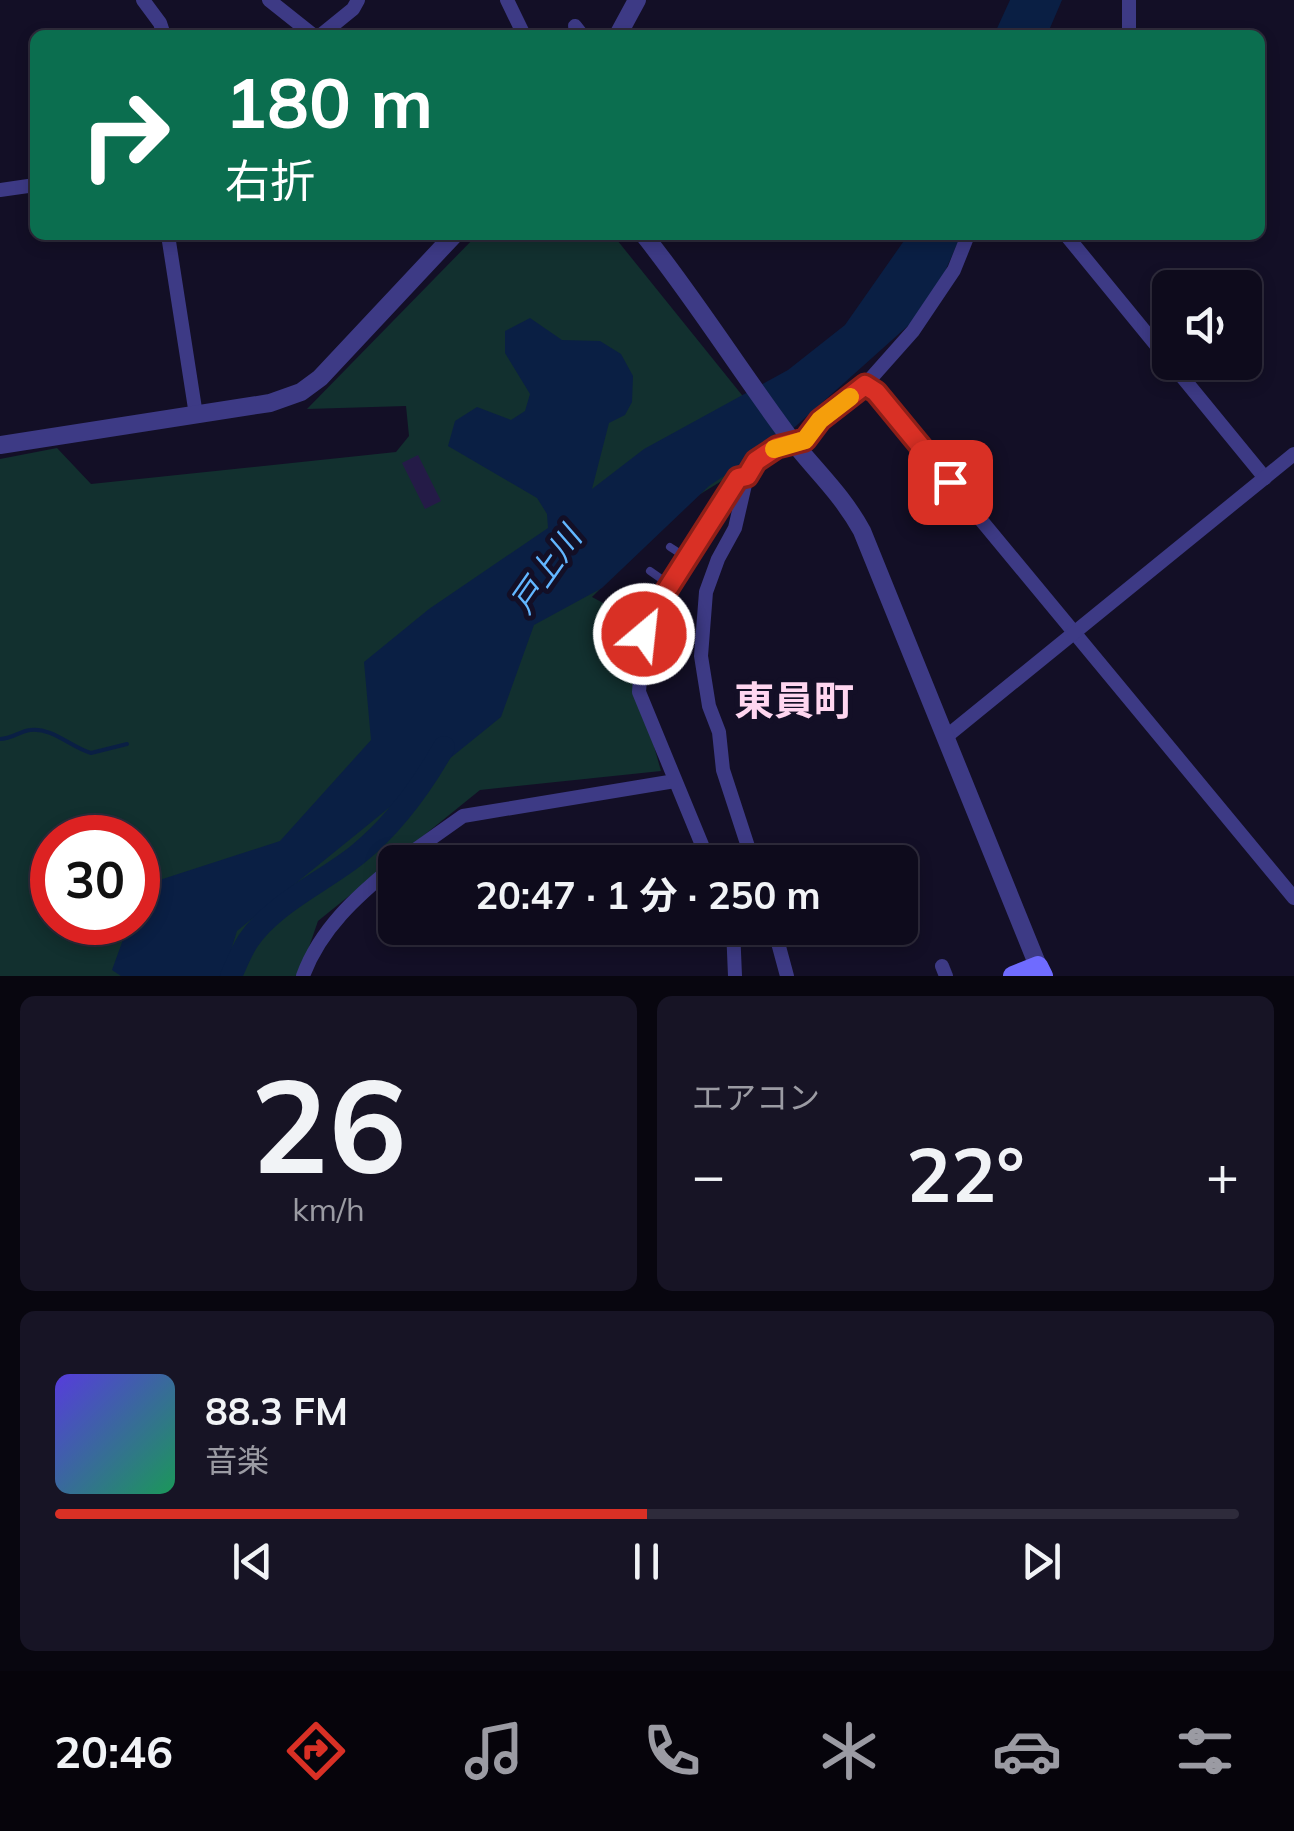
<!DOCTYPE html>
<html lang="ja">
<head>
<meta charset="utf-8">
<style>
	:root { --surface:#0e0b1c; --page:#171425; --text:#f1f3f6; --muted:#9b9ba3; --line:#2e2b3b; --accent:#d93025 }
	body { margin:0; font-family:Mulish,"Noto Sans JP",sans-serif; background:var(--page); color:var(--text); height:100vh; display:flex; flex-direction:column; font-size:38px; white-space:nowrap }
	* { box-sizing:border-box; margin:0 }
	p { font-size:32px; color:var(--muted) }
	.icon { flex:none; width:55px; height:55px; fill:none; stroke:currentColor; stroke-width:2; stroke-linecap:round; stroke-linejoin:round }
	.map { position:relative; height:976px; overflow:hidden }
	.details { display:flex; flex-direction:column; gap:20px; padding:20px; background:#08060f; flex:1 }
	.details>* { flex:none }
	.hud { position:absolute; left:30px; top:30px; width:1235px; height:210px; border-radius:15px; box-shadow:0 5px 15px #0003,0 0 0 2px var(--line); background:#0b6e4f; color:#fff; overflow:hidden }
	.controls { position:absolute; left:1152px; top:270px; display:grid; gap:20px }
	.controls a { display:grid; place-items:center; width:110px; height:110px; border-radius:15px; background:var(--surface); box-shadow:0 5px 15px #0003,0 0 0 2px var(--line); font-size:50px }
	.speed { position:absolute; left:30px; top:815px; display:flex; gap:20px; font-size:50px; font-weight:700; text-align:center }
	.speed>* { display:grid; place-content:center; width:130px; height:130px; border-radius:50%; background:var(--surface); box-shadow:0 5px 15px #0003,0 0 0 2px var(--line); line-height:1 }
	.speed .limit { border:15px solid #d22; background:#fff; color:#111 }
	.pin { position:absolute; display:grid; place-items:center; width:85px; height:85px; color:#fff; margin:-42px; border-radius:20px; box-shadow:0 5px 15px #0006 }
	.me { position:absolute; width:110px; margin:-55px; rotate:28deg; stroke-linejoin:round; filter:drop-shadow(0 0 8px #0008) }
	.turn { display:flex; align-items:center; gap:35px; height:210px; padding:0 30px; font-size:45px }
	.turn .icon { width:130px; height:130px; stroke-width:2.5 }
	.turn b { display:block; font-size:70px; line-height:85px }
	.big { font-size:75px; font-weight:700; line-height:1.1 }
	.details .widget { flex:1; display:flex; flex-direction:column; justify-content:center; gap:15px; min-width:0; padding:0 35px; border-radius:15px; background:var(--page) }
	.details .dial { align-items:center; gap:0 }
	.dial b { font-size:130px; line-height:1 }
	.song { display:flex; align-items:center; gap:30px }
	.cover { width:120px; height:120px; border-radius:15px; background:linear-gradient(135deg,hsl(250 70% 55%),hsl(150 70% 35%)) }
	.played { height:10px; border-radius:5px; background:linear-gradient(90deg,var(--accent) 50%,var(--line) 50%) }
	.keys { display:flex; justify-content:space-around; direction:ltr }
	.heat { display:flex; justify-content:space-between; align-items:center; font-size:55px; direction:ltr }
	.details .tiles { flex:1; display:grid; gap:20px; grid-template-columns:1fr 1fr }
	.widget:last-child { grid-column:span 2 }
	.trip { position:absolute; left:378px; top:845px; width:540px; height:100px; border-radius:15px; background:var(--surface); box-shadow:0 5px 15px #0003,0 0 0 2px var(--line); font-weight:700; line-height:100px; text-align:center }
	.dock { display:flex; height:160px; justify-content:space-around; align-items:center; background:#06040b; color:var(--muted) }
	.dock .icon { width:70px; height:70px }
	.dock .current { color:var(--accent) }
	.dock b { font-size:45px; color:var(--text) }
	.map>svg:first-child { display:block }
	.green { fill:#12302f; fill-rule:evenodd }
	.water { fill:#0a1f44 }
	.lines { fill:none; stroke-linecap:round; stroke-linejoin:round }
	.stream { stroke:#0a1f44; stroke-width:4 }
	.river { stroke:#0a1f44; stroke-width:22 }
	.building { fill:#241b47 }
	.service { stroke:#3d3a85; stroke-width:8 }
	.minor { stroke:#3d3a85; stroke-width:14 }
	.tertiary { stroke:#3d3a85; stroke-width:18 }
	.secondary { stroke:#6f6bff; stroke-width:20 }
	.route-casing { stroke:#8d1f18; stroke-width:25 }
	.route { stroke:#d93025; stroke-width:18 }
	.slow { stroke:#f59e0b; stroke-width:18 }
	.labels { text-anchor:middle; stroke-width:10; stroke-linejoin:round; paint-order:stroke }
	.water-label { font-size:32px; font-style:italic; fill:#62b6ff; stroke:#130f26 }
	.district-label { font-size:40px; font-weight:bold; fill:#ffd6f0; stroke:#130f26 }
</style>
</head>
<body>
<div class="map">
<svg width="1294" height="976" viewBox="0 0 1294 976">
	<rect width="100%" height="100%" fill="#130f26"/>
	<path class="green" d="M477,235H613L750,405L777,447L689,501L592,597L639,622V693L661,771L480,790L318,921L299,976H0V459L57,448L91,484L396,452L409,436L406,406L307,409ZM52,838H138V922H52Z"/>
	<g class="water">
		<path d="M1010,0H1062L1047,35H994Z"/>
		<path d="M908,235H961L930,306L787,434L709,486L602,588L534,625L501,717L237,931L223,976H121L112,970L129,923L138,922V897L141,886L280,841L371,740L364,662L429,609L548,528L547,514L537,498L448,446L455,421L477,407L511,420L525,411L530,394L505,353V331L530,318L562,340L600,341L621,354L633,376L632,402L625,415L609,423L592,489L644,449L788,370L845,325Z"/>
	</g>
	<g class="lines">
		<path class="stream" d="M0,739C12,739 20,731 30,730C52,727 72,748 91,753L127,744"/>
		<path class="river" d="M231,976C236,965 241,952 248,941C273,904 323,882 357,855C394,825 421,788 444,747"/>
	</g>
	<path class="building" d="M418,455L441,501L425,509L402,463Z"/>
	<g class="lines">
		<g class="service">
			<path d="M670,547L687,558"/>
			<path d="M650,571L670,585"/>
			<path d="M631,594L655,610"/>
		</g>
		<g class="minor">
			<path d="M143,0L160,23L164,35"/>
			<path d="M269,0L313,35"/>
			<path d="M507,0L524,35"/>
			<path d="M1129,0V35"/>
			<path d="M575,26L582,35"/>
			<path d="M321,35L353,9L358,0"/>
			<path d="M0,190L35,185"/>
			<path d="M168,235L196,415"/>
			<path d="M1066,235L1170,362"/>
			<path d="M1170,362L1265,478"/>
			<path d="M865,385L875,392L1294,898"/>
			<path d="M947,736L1294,454"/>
			<path d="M398,862L463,816L675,781"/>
			<path d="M709,862L639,692L644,626L738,478L747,476"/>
			<path d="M753,862L723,770L719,732L709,706L701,656L706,592L718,559L735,528L747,476L757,461L777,447L805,440L820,421L865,385L913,331L954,270L968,235"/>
			<path d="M733,928L735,976"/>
			<path d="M774,928L787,976"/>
			<path d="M942,966L946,976"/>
			<path d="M303,976C320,929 357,896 395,865"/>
		</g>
		<g class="tertiary">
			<path d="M618,35L637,0"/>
			<path d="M644,235C695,299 738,368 787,434C813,469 840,491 862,531L1038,966"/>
			<path d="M0,445L270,403L301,392L320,378L454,235"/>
		</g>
		<path class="secondary" d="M1013,976L1038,966L1043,976"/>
	</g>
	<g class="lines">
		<defs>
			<path id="route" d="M644,634V626L738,478L747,476L756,461L777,447L805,440L820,420L865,385L876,392L950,482"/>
		</defs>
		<use href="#route" class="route-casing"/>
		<use href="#route" class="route"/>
		<path class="slow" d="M774,449L805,440L820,420L850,397"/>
	</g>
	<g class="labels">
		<g class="water-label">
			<text transform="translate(546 570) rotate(-55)" y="11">戸上川</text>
		</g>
		<g class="district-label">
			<text x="794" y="715">東員町</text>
		</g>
	</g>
</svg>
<div class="controls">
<a><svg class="icon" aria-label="sound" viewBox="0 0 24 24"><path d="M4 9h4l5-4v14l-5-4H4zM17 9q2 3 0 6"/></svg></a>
</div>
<div class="speed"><div class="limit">30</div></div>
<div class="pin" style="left:950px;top:482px;background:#d93025"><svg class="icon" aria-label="arrive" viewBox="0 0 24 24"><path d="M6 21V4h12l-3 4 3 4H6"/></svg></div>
<svg class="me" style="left:644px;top:634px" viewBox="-20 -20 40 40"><circle r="17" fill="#d93025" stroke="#fff" stroke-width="3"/><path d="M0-11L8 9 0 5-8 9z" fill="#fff"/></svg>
<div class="trip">20:47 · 1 分 · 250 m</div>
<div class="hud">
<div class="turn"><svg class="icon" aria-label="right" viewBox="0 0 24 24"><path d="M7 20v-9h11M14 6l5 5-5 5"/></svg><div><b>180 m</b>右折</div></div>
</div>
</div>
<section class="details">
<div class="tiles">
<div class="widget dial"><b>26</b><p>km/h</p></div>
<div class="widget"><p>エアコン</p>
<div class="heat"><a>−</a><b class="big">22°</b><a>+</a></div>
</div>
<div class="widget">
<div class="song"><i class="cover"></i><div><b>88.3 FM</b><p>音楽</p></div></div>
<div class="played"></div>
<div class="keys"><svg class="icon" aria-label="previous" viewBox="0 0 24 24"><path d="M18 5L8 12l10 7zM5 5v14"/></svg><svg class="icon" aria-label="pause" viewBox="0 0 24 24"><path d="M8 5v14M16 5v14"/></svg><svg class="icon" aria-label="next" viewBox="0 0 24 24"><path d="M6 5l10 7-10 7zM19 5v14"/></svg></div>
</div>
</div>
</section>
<nav class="dock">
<b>20:46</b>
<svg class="icon current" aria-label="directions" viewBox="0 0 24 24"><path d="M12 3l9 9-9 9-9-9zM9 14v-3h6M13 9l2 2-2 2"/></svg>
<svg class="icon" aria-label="music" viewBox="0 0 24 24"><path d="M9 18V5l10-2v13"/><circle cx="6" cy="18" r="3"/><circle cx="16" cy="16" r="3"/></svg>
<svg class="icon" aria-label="phone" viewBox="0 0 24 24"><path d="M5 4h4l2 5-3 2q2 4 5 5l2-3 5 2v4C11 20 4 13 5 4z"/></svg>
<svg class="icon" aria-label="climate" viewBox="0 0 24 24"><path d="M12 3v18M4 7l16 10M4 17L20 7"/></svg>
<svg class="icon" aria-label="car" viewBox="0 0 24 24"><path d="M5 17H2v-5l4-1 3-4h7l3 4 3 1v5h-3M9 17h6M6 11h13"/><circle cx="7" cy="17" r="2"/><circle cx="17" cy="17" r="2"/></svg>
<svg class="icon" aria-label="filters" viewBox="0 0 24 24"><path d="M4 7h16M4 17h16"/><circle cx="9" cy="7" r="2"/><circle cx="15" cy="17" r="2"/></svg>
</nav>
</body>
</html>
